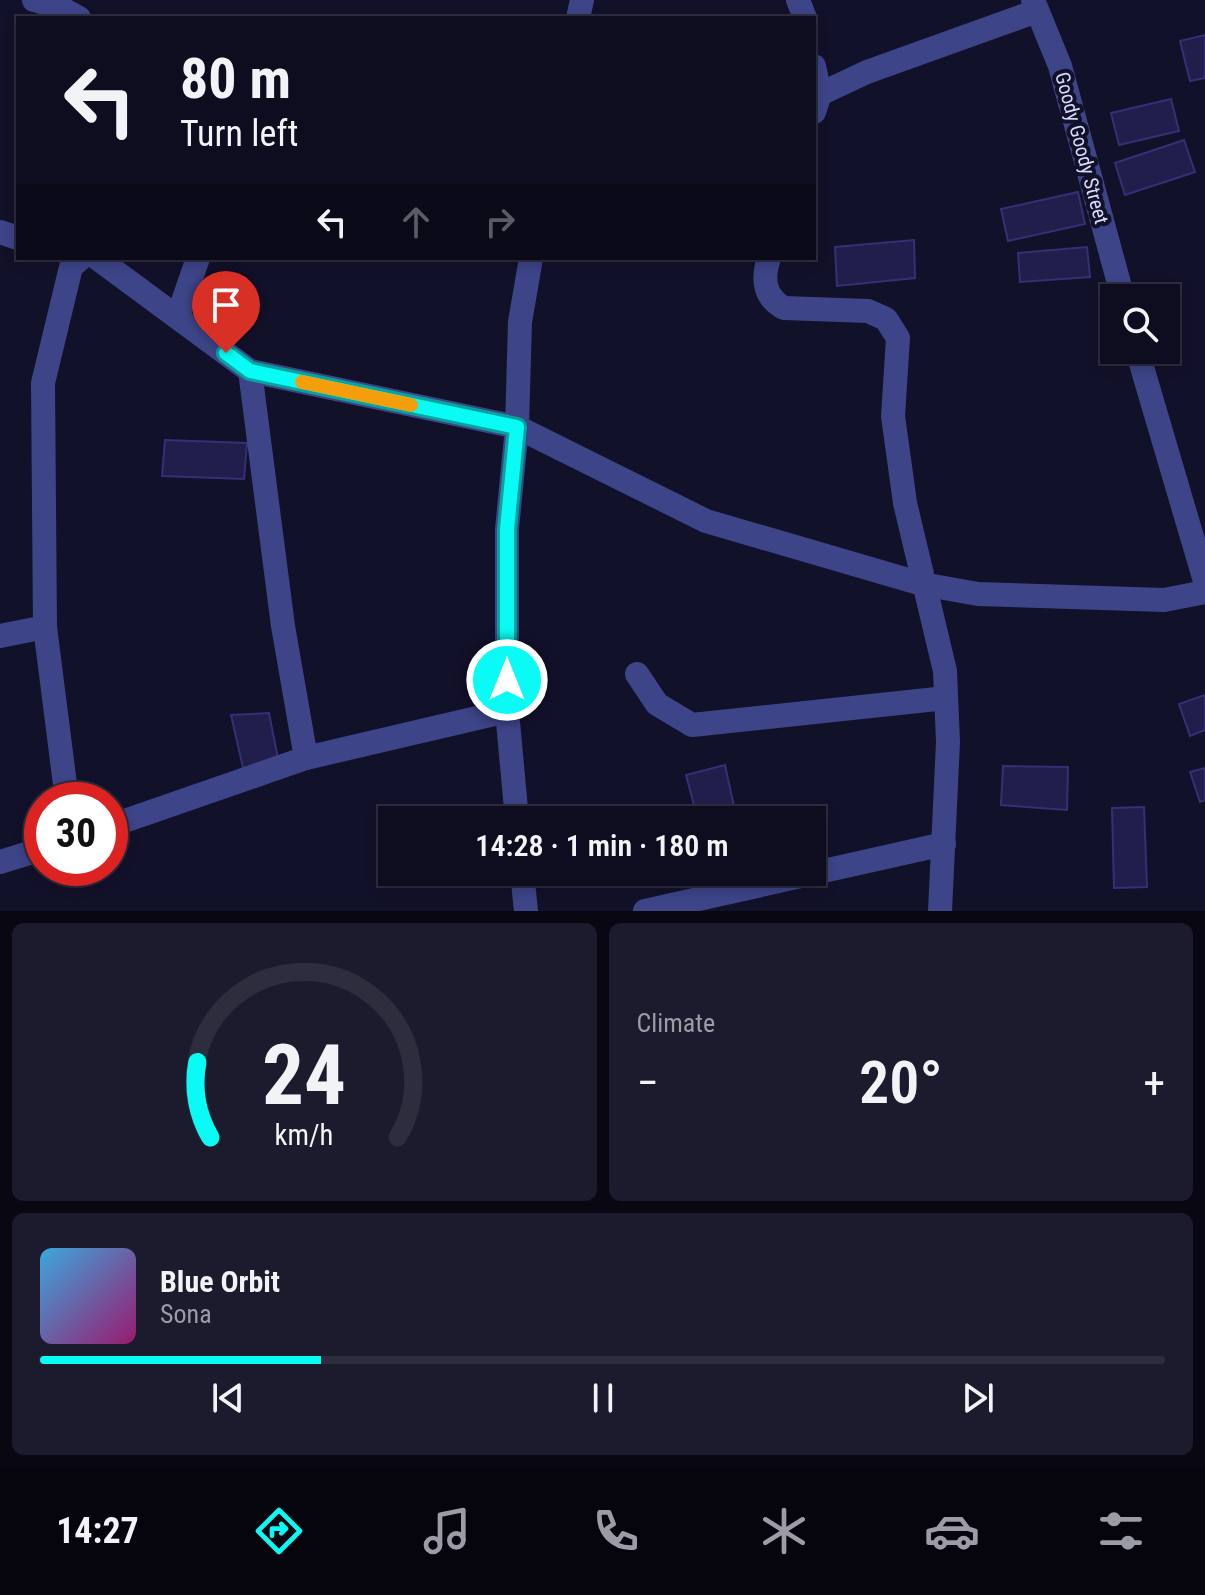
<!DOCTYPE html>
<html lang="en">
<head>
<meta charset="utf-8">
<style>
	:root { --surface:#0e0d20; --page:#1c1b2d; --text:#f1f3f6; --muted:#9b9ca5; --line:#2e2d3e; --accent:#0afbf5 }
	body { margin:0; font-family:"Roboto Condensed",sans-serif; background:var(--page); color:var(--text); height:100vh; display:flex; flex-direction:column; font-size:30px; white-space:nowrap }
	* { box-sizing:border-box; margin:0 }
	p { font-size:26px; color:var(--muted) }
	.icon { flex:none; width:44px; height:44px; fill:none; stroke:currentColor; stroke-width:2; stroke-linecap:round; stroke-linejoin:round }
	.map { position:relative; height:911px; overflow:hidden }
	.side { display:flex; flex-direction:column; gap:12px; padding:12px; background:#080712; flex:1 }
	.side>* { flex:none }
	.banner { position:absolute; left:16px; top:16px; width:800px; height:244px; border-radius:0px; box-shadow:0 4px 12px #0003,0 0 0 2px var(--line); background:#0e0d20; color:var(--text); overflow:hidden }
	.fabs { position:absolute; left:1100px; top:284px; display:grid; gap:16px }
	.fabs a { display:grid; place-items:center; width:80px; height:80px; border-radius:0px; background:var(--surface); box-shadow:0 4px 12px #0003,0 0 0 2px var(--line); font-size:40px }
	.speed { position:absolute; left:24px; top:782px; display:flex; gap:16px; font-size:40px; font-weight:700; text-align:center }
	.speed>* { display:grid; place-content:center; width:104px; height:104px; border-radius:50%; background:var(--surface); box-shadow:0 4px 12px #0003,0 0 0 2px var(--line); line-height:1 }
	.speed .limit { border:12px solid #d22; background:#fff; color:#111 }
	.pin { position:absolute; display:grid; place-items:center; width:68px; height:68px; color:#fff; margin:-82px -34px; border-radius:50% 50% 50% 0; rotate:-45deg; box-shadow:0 0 8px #0007 }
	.pin .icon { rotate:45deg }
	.me { position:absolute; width:88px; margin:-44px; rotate:0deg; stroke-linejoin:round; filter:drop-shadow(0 0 6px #0008) }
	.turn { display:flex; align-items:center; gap:28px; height:168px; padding:0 32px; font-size:36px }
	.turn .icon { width:104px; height:104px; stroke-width:2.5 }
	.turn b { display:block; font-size:56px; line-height:68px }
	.lanes { display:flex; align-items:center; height:76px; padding:0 32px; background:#0003; justify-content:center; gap:40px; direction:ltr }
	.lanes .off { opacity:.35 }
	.big { font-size:60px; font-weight:600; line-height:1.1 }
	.side .widget { flex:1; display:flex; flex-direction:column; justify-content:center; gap:12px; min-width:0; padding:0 28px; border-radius:12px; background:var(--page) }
	.side .dial { align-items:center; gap:0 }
	.dial svg { height:208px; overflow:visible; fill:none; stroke:var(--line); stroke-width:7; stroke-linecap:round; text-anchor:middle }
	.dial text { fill:var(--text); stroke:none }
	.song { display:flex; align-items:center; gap:24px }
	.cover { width:96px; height:96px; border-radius:12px; background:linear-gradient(135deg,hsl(200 70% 55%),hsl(320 70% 35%)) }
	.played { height:8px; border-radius:4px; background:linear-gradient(90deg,var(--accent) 25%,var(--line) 25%) }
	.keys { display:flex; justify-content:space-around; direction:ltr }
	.heat { display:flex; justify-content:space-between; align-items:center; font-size:44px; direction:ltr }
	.side .tiles { flex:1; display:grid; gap:12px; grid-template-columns:1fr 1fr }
	.widget:last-child { grid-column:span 2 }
	.trip { position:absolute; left:378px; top:806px; width:448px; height:80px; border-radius:0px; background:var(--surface); box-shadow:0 4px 12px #0003,0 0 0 2px var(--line); font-weight:600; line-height:80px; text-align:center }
	.tab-bar { display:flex; height:128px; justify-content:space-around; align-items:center; background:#06050d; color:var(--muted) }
	.tab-bar .icon { width:56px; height:56px }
	.tab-bar .on { color:var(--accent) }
	.tab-bar b { font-size:36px; color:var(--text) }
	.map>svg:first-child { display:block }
	.building { fill:#211e4b; stroke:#353076; stroke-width:2 }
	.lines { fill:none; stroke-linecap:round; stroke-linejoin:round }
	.minor { stroke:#3d4488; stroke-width:24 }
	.route-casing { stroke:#06a39f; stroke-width:20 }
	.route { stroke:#0afbf5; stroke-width:14 }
	.slow { stroke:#f59e0b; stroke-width:14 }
	.labels { text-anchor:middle; stroke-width:8; stroke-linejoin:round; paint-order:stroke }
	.street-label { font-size:20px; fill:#dbdbfe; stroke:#12112a }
</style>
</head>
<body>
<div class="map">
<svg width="1205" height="911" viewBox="0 0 1205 911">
	<rect width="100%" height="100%" fill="#12112a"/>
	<g class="building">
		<path d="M1205,35V78L1190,81L1180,41Z"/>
		<path d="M1171,99L1179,131L1119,145L1111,113Z"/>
		<path d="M1184,140L1195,172L1125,195L1115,163Z"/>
		<path d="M1078,192L1085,224L1008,241L1001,209Z"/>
		<path d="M914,240L915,278L837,286L835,247Z"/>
		<path d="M1087,247L1090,277L1020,282L1018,253Z"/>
		<path d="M165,440L247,443L244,479L162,476Z"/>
		<path d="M1205,695V730L1190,736L1179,704Z"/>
		<path d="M269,713L279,764L244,772L231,715Z"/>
		<path d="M725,765L737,820H698L686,775Z"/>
		<path d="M1003,766L1068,767L1067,810L1001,805Z"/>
		<path d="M1205,768V800L1200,802L1190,772Z"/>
		<path d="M1144,807L1147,887L1114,888L1112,808Z"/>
	</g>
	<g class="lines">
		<g class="minor">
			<path d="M34,0L59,7L79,18"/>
			<path d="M798,0L805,18"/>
			<path d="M1033,0L1060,66L1123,298"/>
			<path d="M578,18L582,0"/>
			<path d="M814,66L820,94L814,112"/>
			<path d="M820,94L867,72L1037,11"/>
			<path d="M0,232L18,238"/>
			<path d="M97,258L250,371L517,427L706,521L922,584L978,594L1164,600L1205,592"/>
			<path d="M769,258C762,279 764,297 784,308L868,311L886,319L898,338L893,416L905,503L945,671L948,742L940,911"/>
			<path d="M178,316L198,258"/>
			<path d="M1137,350L1205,581"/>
			<path d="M250,371L283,626L306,758"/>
			<path d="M0,636L45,627"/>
			<path d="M637,674L657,704L692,725L946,698"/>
			<path d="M67,800L45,627L43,383L71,267L80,259"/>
			<path d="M517,820L507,711V529L517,427L520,322L531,258"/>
			<path d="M110,826L306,758L507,711"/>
			<path d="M0,862L42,849"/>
			<path d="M522,872L526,911"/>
			<path d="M645,911L944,844"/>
		</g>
	</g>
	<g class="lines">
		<defs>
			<path id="route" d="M226,353L250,371L517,427L507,529V680"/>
		</defs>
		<use href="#route" class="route-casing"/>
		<use href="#route" class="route"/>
		<path class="slow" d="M302,382L411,405"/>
	</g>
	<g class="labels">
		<g class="street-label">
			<text transform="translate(1082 148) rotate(75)" y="7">Goody Goody Street</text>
		</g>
	</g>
</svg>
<div class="fabs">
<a><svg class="icon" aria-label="search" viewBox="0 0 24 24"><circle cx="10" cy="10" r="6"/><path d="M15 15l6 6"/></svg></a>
</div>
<div class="speed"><div class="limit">30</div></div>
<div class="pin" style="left:226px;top:353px;background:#d93025"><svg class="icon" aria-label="arrive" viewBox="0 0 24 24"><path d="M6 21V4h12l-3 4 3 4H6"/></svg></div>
<svg class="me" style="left:507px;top:680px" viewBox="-20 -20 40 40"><circle r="17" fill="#0afbf5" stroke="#fff" stroke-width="3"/><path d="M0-11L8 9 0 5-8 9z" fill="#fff"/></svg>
<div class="trip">14:28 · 1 min · 180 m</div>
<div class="banner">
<div class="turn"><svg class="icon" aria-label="left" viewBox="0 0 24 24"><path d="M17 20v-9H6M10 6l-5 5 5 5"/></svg><div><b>80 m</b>Turn left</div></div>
<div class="lanes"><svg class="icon" aria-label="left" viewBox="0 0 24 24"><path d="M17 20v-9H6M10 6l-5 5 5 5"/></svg><svg class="icon off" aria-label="ahead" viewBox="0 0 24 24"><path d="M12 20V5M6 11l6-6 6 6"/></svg><svg class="icon off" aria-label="right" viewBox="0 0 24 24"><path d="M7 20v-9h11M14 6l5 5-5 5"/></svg></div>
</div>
</div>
<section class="side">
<div class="tiles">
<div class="widget dial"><svg viewBox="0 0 100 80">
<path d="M14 69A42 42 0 1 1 86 69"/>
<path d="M14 69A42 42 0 0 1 9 40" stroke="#0afbf5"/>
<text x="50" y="56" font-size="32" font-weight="700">24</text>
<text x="50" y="72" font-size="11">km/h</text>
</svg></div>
<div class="widget"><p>Climate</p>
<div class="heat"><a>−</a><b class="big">20°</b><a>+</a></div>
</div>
<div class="widget">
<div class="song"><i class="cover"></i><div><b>Blue Orbit</b><p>Sona</p></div></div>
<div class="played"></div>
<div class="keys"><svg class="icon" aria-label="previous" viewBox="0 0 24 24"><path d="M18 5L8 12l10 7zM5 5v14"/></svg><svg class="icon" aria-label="pause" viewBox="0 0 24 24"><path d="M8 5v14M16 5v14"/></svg><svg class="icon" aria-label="next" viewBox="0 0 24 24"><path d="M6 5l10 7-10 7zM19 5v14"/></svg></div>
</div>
</div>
</section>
<nav class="tab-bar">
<b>14:27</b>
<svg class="icon on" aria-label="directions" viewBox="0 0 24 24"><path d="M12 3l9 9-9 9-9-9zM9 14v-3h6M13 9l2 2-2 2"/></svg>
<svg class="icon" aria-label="music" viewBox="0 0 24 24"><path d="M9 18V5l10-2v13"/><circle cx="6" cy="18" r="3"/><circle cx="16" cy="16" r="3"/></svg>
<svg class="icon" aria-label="phone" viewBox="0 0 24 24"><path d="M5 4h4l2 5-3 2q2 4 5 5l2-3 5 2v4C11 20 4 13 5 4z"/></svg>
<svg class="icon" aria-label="climate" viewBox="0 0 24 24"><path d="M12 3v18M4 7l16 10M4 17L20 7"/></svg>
<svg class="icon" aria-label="car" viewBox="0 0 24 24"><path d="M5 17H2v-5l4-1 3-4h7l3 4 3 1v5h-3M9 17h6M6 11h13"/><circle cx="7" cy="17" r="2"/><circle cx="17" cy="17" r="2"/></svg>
<svg class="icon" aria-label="filters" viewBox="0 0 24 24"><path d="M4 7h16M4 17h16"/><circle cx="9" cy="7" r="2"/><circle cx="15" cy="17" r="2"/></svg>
</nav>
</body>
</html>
